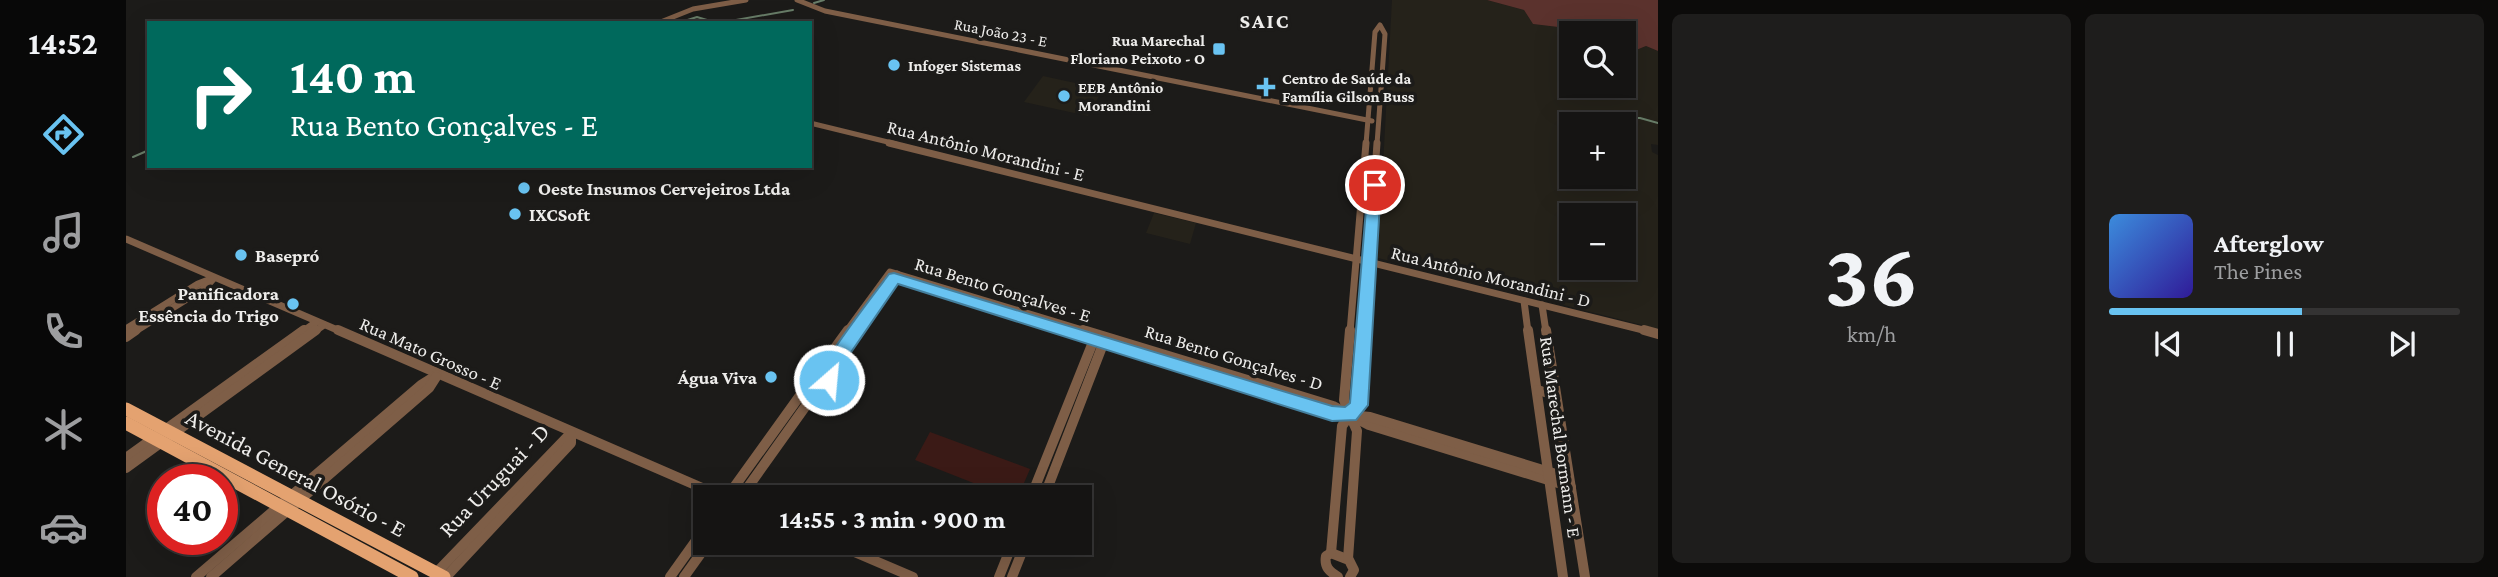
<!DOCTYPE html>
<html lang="pt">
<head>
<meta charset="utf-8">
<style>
	:root { --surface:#151413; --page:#1e1d1c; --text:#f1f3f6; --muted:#9d9ea0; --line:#343333; --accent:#69c3f1 }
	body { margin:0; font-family:"Crimson Pro",serif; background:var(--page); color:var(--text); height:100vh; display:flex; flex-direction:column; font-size:26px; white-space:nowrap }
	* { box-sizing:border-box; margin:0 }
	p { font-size:23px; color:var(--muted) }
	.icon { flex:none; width:38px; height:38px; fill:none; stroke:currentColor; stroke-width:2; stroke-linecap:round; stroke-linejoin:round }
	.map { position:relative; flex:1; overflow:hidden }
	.sheet { display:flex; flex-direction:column; gap:14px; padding:14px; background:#0c0b0a; width:840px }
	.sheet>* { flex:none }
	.banner { position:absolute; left:21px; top:21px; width:665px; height:147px; border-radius:0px; box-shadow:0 7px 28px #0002,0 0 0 2px var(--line); background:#00695c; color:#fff; overflow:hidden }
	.buttons { position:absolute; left:1433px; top:21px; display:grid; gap:14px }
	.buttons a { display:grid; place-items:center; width:77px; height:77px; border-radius:0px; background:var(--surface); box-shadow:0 7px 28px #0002,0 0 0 2px var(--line); font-size:35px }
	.speed { position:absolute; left:21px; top:464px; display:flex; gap:14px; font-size:35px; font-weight:700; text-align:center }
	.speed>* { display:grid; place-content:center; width:91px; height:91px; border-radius:50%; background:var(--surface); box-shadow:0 7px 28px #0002,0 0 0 2px var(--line); line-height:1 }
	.speed .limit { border:10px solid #d22; background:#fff; color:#111 }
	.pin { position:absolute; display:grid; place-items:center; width:60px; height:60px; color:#fff; margin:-30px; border:4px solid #fff; border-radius:50%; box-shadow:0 2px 7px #0007 }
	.me { position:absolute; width:77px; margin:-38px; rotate:27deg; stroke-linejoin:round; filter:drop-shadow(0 0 5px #0008) }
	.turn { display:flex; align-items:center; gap:24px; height:147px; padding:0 28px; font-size:32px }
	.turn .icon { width:91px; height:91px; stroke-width:2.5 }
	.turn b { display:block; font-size:49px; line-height:60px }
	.sheet .tile { flex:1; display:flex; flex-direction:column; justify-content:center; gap:10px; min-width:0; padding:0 24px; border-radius:10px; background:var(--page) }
	.sheet .dial { align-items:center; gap:0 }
	.dial b { font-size:91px; line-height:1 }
	.song { display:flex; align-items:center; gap:21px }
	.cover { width:84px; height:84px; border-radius:10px; background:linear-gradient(135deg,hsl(210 70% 55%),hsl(250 70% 35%)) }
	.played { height:7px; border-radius:4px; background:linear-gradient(90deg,var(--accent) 55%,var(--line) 55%) }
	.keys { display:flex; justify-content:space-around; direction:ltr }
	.sheet .tiles { flex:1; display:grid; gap:14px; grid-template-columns:repeat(2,1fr) }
	.trip { position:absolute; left:567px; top:485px; width:399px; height:70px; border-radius:0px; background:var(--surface); box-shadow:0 7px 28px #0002,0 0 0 2px var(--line); font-weight:700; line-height:70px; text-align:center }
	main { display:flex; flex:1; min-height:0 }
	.tab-bar { display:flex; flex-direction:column; width:126px; justify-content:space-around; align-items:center; background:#080808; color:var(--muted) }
	.tab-bar .icon { width:49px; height:49px }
	.tab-bar .active { color:var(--accent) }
	.tab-bar b { font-size:32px; color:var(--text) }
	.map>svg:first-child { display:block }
	.built { fill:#25221a; fill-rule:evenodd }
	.green { fill:#3b1a16 }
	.forest { fill:#5b322d }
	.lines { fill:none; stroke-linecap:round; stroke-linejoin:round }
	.stream { stroke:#687d68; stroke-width:2 }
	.tertiary-far2 { stroke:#7e5e47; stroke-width:5 }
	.tertiary-far1 { stroke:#7e5e47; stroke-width:7 }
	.tertiary { stroke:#7e5e47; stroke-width:10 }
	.primary { stroke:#e4a270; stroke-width:13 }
	.route { fill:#69c3f1; stroke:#447f9d; stroke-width:2 }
	.poi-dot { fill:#69c3f1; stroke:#1c1b19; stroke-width:2.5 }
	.labels { text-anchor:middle; stroke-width:7; stroke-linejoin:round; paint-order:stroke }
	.far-street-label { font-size:16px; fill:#eeedeb; stroke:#1c1b19 }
	.far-poi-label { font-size:16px; font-weight:bold; fill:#eeedeb; stroke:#1c1b19; text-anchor:start }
	.street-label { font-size:19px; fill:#eeedeb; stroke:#1c1b19 }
	.poi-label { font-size:19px; font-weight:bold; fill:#eeedeb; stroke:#1c1b19; text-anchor:start }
	.far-district-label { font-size:21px; font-weight:bold; letter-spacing:2px; fill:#eeedeb; stroke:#1c1b19 }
	.near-street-label { font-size:23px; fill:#eeedeb; stroke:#1c1b19 }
</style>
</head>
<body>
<main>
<nav class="tab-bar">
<b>14:52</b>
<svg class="icon active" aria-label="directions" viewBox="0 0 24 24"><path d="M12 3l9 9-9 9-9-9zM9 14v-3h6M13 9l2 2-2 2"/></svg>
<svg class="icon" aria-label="music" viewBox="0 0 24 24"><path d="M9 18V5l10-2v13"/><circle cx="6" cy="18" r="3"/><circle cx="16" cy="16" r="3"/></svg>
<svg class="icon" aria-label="phone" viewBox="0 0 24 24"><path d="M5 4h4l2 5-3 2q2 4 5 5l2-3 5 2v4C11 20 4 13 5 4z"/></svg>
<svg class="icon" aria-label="climate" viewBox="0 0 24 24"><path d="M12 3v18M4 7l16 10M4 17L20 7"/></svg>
<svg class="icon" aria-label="car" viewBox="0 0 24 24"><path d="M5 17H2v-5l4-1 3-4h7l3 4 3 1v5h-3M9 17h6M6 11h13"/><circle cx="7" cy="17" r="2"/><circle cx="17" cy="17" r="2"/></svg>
</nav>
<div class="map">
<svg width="1532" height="577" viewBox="0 0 1532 577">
	<rect width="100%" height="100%" fill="#1c1b19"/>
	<g class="built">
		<path d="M1266,0H1361L1398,10L1407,24L1432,27L1445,45L1446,86H1498V55L1520,46L1532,51V145L1525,144L1526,152L1532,155V329L1252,258ZM1446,124H1498V177H1446ZM1446,215H1498V268H1446Z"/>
		<path d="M917,76L977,89L962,116L898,102Z"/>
		<path d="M1028,213L1070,223L1064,244L1020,233Z"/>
	</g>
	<path class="green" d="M804,432L904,469L892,497H883L789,460Z"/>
	<path class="forest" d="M1361,0H1532V51L1520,46L1498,55V33H1446L1445,45L1432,27L1407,24L1398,10Z"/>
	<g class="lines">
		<g class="stream">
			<path d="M688,3L698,0"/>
			<path d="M552,23L571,17L591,23"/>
			<path d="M593,23L667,10"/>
			<path d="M1478,118H1514L1532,123"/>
			<path d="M7,157L23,150"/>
		</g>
		<g class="tertiary-far2">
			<path d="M671,0L699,11L1246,121"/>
			<path d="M532,23L567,9L620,0"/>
			<path d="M684,123L770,144"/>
			<path d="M1240,144L1249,32L1254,25L1259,34L1251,144"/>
		</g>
		<g class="tertiary-far1">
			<path d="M763,143L1525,332"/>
			<path d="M0,239L216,332"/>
			<path d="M776,280L944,332"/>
			<path d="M1398,301L1402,332"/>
			<path d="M1416,305L1420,332"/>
			<path d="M0,329L72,284L85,279"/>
			<path d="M8,332L80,287L88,278"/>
			<path d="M176,332L190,322"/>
			<path d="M188,332L198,325"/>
			<path d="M720,332L764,272L963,332"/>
			<path d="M731,332L771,274"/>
			<path d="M1224,332L1240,143"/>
			<path d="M1238,332L1251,143"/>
		</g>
		<g class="tertiary">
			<path d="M212,330L597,497"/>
			<path d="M938,330L1206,414L1224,415L1243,425L1445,487"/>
			<path d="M957,330L1207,406L1224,415L1244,417L1443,478"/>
			<path d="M1224,330L1218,400L1224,415"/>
			<path d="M1402,330L1437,577"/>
			<path d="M1420,330L1459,577"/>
			<path d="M1518,330L1532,334"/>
			<path d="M0,337L10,330"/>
			<circle cx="693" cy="378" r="10"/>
			<path d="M693,370L722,330"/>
			<path d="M702,374L732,330"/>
			<path d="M1411,390L1430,395"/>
			<path d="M1224,415L1233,405L1238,330"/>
			<path d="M0,458L178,330"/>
			<path d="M0,468L190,330"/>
			<path d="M601,497L683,383"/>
			<path d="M615,497L694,386"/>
			<path d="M905,497L969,337"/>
			<path d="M918,497L979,339"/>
			<path d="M705,542L787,577"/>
			<path d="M1205,553L1216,426L1224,415"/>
			<path d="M1205,553L1223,560L1228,570L1224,577"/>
			<path d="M1205,553L1200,556C1198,567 1203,571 1212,577"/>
			<path d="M1222,559L1231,431L1224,415"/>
			<path d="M310,573L445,433"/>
			<path d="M70,577L295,385L311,375"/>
			<path d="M85,577L303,388L310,377"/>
			<path d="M320,577L445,443V433"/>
			<path d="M544,577L579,528"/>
			<path d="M558,577L583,542"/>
			<path d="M873,577L887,542"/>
			<path d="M886,577L900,542"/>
		</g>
		<g class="primary">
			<path d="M0,409L318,577"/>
			<path d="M0,423L286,577"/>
		</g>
	</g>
	<path class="route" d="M1249,181L1255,185L1242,405L1230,420L1206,421L772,284L717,364L709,384H697C695,381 693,379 694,374C696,361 751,290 763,274L768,273L1206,406L1219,407L1224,403L1242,185Z"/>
	<g class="poi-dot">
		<rect x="1086" y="42" width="14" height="14" rx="3.5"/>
		<circle cx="768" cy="65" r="7"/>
		<path d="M1136.5 76.5h7v7h7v7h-7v7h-7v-7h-7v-7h7z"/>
		<circle cx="938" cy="96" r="7"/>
		<circle cx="398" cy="188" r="7"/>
		<circle cx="389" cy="214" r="7"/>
		<circle cx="115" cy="255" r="7"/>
		<circle cx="167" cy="304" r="7"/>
		<circle cx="645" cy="377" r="7"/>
	</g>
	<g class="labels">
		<g class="far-street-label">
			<text transform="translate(875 32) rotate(11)" y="6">Rua João 23 - E</text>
		</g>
		<g class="far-poi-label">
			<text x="1079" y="46" text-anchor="end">Rua Marechal<tspan x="1079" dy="18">Floriano Peixoto - O</tspan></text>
			<text x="782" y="71">Infoger Sistemas</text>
			<text x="1156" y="84">Centro de Saúde da<tspan x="1156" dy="18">Família Gilson Buss</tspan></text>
			<text x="952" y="93">EEB Antônio<tspan x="952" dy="18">Morandini</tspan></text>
		</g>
		<g class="street-label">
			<text transform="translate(860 150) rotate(14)" y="7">Rua Antônio Morandini - E</text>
			<text transform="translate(1365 276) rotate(14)" y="7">Rua Antônio Morandini - D</text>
			<text transform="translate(877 289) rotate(17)" y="7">Rua Bento Gonçalves - E</text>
			<text transform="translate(305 353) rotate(24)" y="7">Rua Mato Grosso - E</text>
			<text transform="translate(1108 357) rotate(17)" y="7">Rua Bento Gonçalves - D</text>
			<text transform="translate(1435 437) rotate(82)" y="7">Rua Marechal Bormann - E</text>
		</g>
		<g class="poi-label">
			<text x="412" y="195">Oeste Insumos Cervejeiros Ltda</text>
			<text x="403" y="221">IXCSoft</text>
			<text x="129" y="262">Basepró</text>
			<text x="153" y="300" text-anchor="end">Panificadora<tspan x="153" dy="22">Essência do Trigo</tspan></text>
			<text x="631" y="384" text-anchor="end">Água Viva</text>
		</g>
		<g class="far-district-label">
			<text x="1139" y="28">SAIC</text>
		</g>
		<g class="near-street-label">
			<text transform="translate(170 473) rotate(28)" y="8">Avenida General Osório - E</text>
			<text transform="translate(368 480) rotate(-46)" y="8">Rua Uruguai - D</text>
		</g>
	</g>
</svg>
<div class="buttons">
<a><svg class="icon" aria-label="search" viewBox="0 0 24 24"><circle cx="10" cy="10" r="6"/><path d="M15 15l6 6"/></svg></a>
<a>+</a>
<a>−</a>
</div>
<div class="speed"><div class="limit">40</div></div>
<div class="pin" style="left:1249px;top:185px;background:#d93025"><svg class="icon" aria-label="arrive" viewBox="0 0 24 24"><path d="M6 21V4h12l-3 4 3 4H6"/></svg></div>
<svg class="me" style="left:703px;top:380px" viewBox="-20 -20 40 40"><circle r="17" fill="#69c3f1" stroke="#fff" stroke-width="3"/><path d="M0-11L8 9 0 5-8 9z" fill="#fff"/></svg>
<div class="trip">14:55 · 3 min · 900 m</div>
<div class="banner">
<div class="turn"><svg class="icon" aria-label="right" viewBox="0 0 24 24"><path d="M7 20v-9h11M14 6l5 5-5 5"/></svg><div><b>140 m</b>Rua Bento Gonçalves - E</div></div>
</div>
</div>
<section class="sheet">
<div class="tiles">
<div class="tile dial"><b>36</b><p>km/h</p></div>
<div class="tile">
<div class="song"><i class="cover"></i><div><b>Afterglow</b><p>The Pines</p></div></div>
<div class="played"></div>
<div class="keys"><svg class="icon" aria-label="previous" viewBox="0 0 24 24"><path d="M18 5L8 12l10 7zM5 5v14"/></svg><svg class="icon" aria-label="pause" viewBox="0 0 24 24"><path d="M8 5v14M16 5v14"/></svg><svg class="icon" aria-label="next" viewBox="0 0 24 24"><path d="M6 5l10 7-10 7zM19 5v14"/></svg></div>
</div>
</div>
</section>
</main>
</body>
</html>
